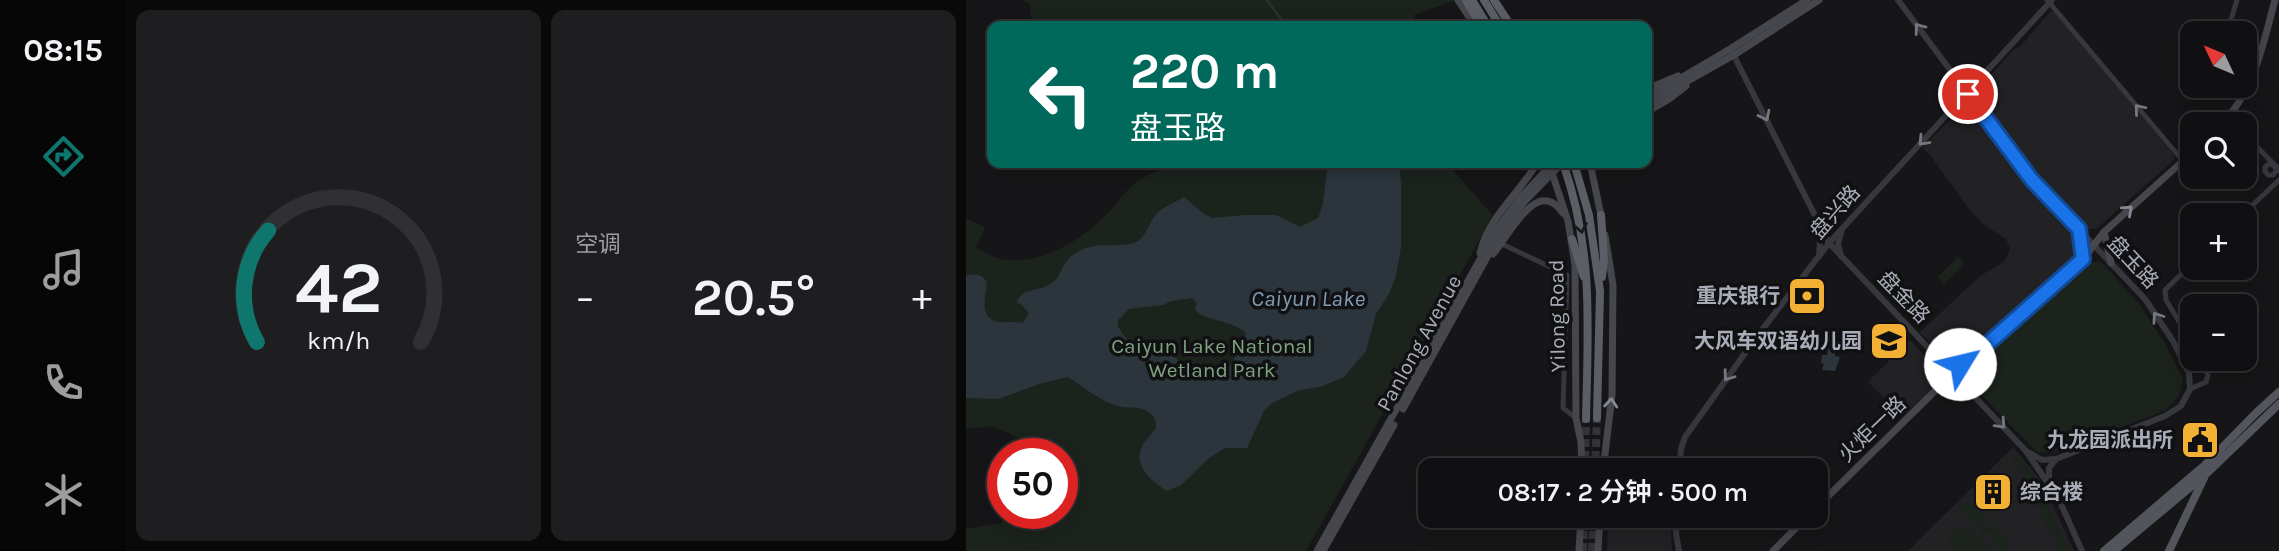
<!DOCTYPE html>
<html lang="zh">
<head>
<meta charset="utf-8">
<style>
	:root { --surface:#101012; --page:#1e1e20; --text:#f1f3f6; --muted:#9c9d9f; --line:#303032; --accent:#0f766e }
	body { margin:0; font-family:Karla,"Noto Sans SC",sans-serif; background:var(--page); color:var(--text); height:100vh; display:flex; flex-direction:column; font-size:26px; white-space:nowrap }
	* { box-sizing:border-box; margin:0 }
	p { font-size:23px; color:var(--muted) }
	.icon { flex:none; width:38px; height:38px; fill:none; stroke:currentColor; stroke-width:2; stroke-linecap:round; stroke-linejoin:round }
	.map { position:relative; flex:1; overflow:hidden }
	.details { display:flex; flex-direction:column; gap:10px; padding:10px; background:#09090a; width:840px }
	.details>* { flex:none }
	.guide { position:absolute; left:21px; top:21px; width:665px; height:147px; border-radius:14px; box-shadow:0 4px 18px #0003,0 0 0 2px var(--line); background:#00695c; color:#fff; overflow:hidden }
	.needle { width:46px; rotate:314deg }
	.tools { position:absolute; left:1214px; top:21px; display:grid; gap:14px }
	.tools a { display:grid; place-items:center; width:77px; height:77px; border-radius:14px; background:var(--surface); box-shadow:0 4px 18px #0003,0 0 0 2px var(--line); font-size:35px }
	.speed { position:absolute; left:21px; top:438px; display:flex; gap:14px; font-size:35px; font-weight:700; text-align:center }
	.speed>* { display:grid; place-content:center; width:91px; height:91px; border-radius:50%; background:var(--surface); box-shadow:0 4px 18px #0003,0 0 0 2px var(--line); line-height:1 }
	.speed .limit { border:10px solid #d22; background:#fff; color:#111 }
	.pin { position:absolute; display:grid; place-items:center; width:60px; height:60px; color:#fff; margin:-30px; border:4px solid #fff; border-radius:50%; box-shadow:0 2px 7px #0007 }
	.me { position:absolute; width:77px; margin:-38px; rotate:54deg; stroke-linejoin:round; filter:drop-shadow(0 0 5px #0008) }
	.turn { display:flex; align-items:center; gap:24px; height:147px; padding:0 28px; font-size:32px }
	.turn .icon { width:91px; height:91px; stroke-width:2.5 }
	.turn b { display:block; font-size:49px; line-height:60px }
	.big { font-size:52px; font-weight:600; line-height:1.1 }
	.details .widget { flex:1; display:flex; flex-direction:column; justify-content:center; gap:10px; min-width:0; padding:0 24px; border-radius:14px; background:var(--page) }
	.details .dial { align-items:center; gap:0 }
	.dial svg { height:182px; overflow:visible; fill:none; stroke:var(--line); stroke-width:7; stroke-linecap:round; text-anchor:middle }
	.dial text { fill:var(--text); stroke:none }
	.heat { display:flex; justify-content:space-between; align-items:center; font-size:38px; direction:ltr }
	.details .tiles { flex:1; display:grid; gap:10px; grid-template-columns:repeat(2,1fr) }
	.trip { position:absolute; left:452px; top:458px; width:410px; height:70px; border-radius:14px; background:var(--surface); box-shadow:0 4px 18px #0003,0 0 0 2px var(--line); font-weight:600; line-height:70px; text-align:center }
	main { display:flex; flex:1; min-height:0 }
	.tab-bar { display:flex; flex-direction:column; width:126px; justify-content:space-around; align-items:center; background:#060607; color:var(--muted) }
	.tab-bar .icon { width:49px; height:49px }
	.tab-bar .on { color:var(--accent) }
	.tab-bar b { font-size:32px; color:var(--text) }
	.map>svg:first-child { display:block }
	.built { fill:#222225 }
	.green { fill:#1c231d }
	.water { fill:#2c353c; fill-rule:evenodd }
	.lines { fill:none; stroke-linecap:round; stroke-linejoin:round }
	.stream { stroke:#2c353c; stroke-width:2 }
	.trunk-tunnel { stroke:#333438; stroke-width:8; stroke-dasharray:8 4; stroke-linecap:butt }
	.minor { stroke:#37383d; stroke-width:5 }
	.tertiary { stroke:#37383d; stroke-width:6 }
	.secondary { stroke:#45474d; stroke-width:7 }
	.primary { stroke:#53555c; stroke-width:8 }
	.trunk { stroke:#5b5e65; stroke-width:8 }
	.minor-bridge { stroke:#37383d; stroke-width:5 }
	.secondary-bridge { stroke:#45474d; stroke-width:7 }
	.oneway { stroke:#757881 }
	.oneway2 { stroke:#858993 }
	.oneway3 { stroke:#18191b }
	.route-casing { stroke:#114b97; stroke-width:18 }
	.route { stroke:#1a73e8; stroke-width:12 }
	.labels { text-anchor:middle; stroke-width:7; stroke-linejoin:round; paint-order:stroke }
	.street-label { font-size:21px; fill:#a8adb8; stroke:#111113 }
	.poi-label { font-size:21px; font-weight:bold; fill:#a8adb8; stroke:#111113; text-anchor:end }
	.park-label { font-size:21px; fill:#7fa381; stroke:#111113 }
	.water-label { font-size:23px; font-style:italic; fill:#7f9bb3; stroke:#111113 }
</style>
</head>
<body>
<main>
<nav class="tab-bar">
<b>08:15</b>
<svg class="icon on" aria-label="directions" viewBox="0 0 24 24"><path d="M12 3l9 9-9 9-9-9zM9 14v-3h6M13 9l2 2-2 2"/></svg>
<svg class="icon" aria-label="music" viewBox="0 0 24 24"><path d="M9 18V5l10-2v13"/><circle cx="6" cy="18" r="3"/><circle cx="16" cy="16" r="3"/></svg>
<svg class="icon" aria-label="phone" viewBox="0 0 24 24"><path d="M5 4h4l2 5-3 2q2 4 5 5l2-3 5 2v4C11 20 4 13 5 4z"/></svg>
<svg class="icon" aria-label="climate" viewBox="0 0 24 24"><path d="M12 3v18M4 7l16 10M4 17L20 7"/></svg>
</nav>
<section class="details">
<div class="tiles">
<div class="widget dial"><svg viewBox="0 0 100 80">
<path d="M14 69A42 42 0 1 1 86 69"/>
<path d="M14 69A42 42 0 0 1 19 20" stroke="#0f766e"/>
<text x="50" y="56" font-size="32" font-weight="700">42</text>
<text x="50" y="72" font-size="11">km/h</text>
</svg></div>
<div class="widget"><p>空调</p>
<div class="heat"><a>−</a><b class="big">20.5°</b><a>+</a></div>
</div>
</div>
</section>
<div class="map">
<svg width="1313" height="551" viewBox="0 0 1313 551">
	<rect width="100%" height="100%" fill="#161618"/>
	<g class="built">
		<path d="M1084,12H1089L1208,155V160L1199,168L1130,229H1122L1092,202L1012,97L1017,84L1048,49L1054,47Z"/>
		<path d="M998,110L1006,111L1012,117L1069,191L1109,234L1113,243L1112,251L1107,258L999,358L991,361L982,360L954,332L1014,276L1038,262L1044,249L1040,239L1017,224L1003,209L964,155L956,148L990,114Z"/>
		<path d="M930,322L943,336L917,361L904,347Z"/>
		<path d="M944,340L972,370L969,385L937,417L902,382Z"/>
		<path d="M1047,447L1076,482L1108,551H942Z"/>
		<path d="M642,516H704L706,551H641Z"/>
	</g>
	<g class="green">
		<path d="M57,0H490L448,15L451,26H115L105,20L71,22L64,16L65,5Z"/>
		<path d="M213,163H481L527,216L340,551H0V529L35,523L47,513H96V453H53L58,440L25,426L0,429V218L19,228L10,246C47,279 105,249 136,219C149,207 158,191 173,180C185,172 201,168 213,163Z"/>
		<path d="M992,257L999,264L978,284L972,277Z"/>
		<path d="M1128,262L1136,263L1173,304L1200,345L1217,380L1213,395L1200,410L1088,453L1071,452L1011,390C1003,379 1005,371 1014,361L1068,310L1082,301L1120,265Z"/>
		<path d="M1051,456L1068,476L1103,551H1091L1087,534L1081,527L1060,478L1045,462Z"/>
		<path d="M1003,500L1021,518L1011,528L993,510Z"/>
		<path d="M1024,521L1047,543L1039,551H1034L1024,541L1029,536L1024,531L1018,536L1013,531Z"/>
		<path d="M994,527L1005,530L1027,551H986C979,541 982,530 994,527Z"/>
	</g>
	<g class="water">
		<path d="M362,163H433L435,184V247L430,276L423,294L410,314L400,351L378,377L354,387L334,390L306,403L298,411L281,448H259L243,458L215,485L201,491C188,483 170,469 174,452C176,443 185,435 190,428C190,422 189,417 184,413C176,406 167,408 157,407C137,404 118,387 102,377L73,384L32,399L0,398V276C8,272 18,275 21,283C19,297 13,320 33,322C41,323 49,321 57,323L63,313L55,304L51,303C54,287 75,292 86,283C93,278 94,272 98,265C103,256 114,249 124,247C137,243 162,248 172,241C181,235 183,222 190,214C197,207 210,202 218,197L238,214L246,218L279,215H310L334,227L352,218L357,203ZM226,298L231,303L229,310C239,321 266,320 279,332C280,344 268,350 268,361L256,371L255,376L250,373C226,382 212,353 191,347C184,344 172,343 164,344L152,327V320L163,309L197,305L205,301Z"/>
		<path d="M869,347V356L874,357L869,371L856,370L858,364L855,363L856,355H861L862,348Z"/>
	</g>
	<g class="lines">
		<path class="stream" d="M301,0L320,26"/>
		<g class="trunk-tunnel">
			<path d="M619,471L620,419"/>
			<path d="M629,471L631,418"/>
			<path d="M617,551L618,526"/>
			<path d="M626,551L628,516"/>
		</g>
		<g class="minor">
			<path d="M1081,0L1217,161"/>
			<path d="M1261,33L1271,0"/>
			<path d="M1262,118L1268,124"/>
			<path d="M1279,135L1311,167"/>
			<path d="M1299,171V167L1304,163L1313,171"/>
			<path d="M1276,215L1313,180"/>
			<path d="M536,244L601,275L597,408L610,418"/>
			<path d="M1227,263L1199,290L1200,300L1227,345"/>
			<path d="M1224,389L1240,382L1242,375L1234,359"/>
		</g>
		<g class="tertiary">
			<path d="M932,0L1066,180L1179,299L1207,341L1223,373L1224,389L1215,406L1199,416L1090,459L1083,468V477L1116,551"/>
			<path d="M766,52L863,243L1060,451L1081,482"/>
			<path d="M987,74L999,77L1019,73"/>
			<path d="M988,110L1002,107L1014,112"/>
			<path d="M851,225L854,241L853,256"/>
			<path d="M875,256L872,244L876,229"/>
			<path d="M1062,452L1076,460L1090,459"/>
			<path d="M713,471L715,449L719,437L792,335L863,243L1086,0"/>
			<path d="M711,516L710,533L713,551"/>
		</g>
		<g class="secondary">
			<path d="M492,0L509,26"/>
			<path d="M681,89L712,76"/>
			<path d="M681,98L764,49L841,0"/>
			<path d="M681,104L768,55L853,0"/>
			<path d="M681,112L703,99L720,86"/>
			<path d="M1255,124C1289,92 1297,43 1309,0"/>
			<path d="M624,163L636,220"/>
			<path d="M585,170L602,221L609,265L610,418L615,442L616,471"/>
			<path d="M1113,229L1117,258"/>
			<path d="M1138,232L1145,263"/>
			<path d="M514,253C523,216 553,194 571,163"/>
			<path d="M527,254C543,236 571,175 597,213"/>
			<path d="M969,355C980,361 988,367 1000,360"/>
			<path d="M974,387L994,388L1006,394"/>
			<path d="M437,409L535,232"/>
			<path d="M637,471L646,395L647,285L639,235"/>
			<path d="M849,509L973,387L1117,259L1138,232L1227,152"/>
			<path d="M351,551L531,229"/>
			<path d="M357,551L428,425"/>
			<path d="M613,551L615,516"/>
			<path d="M632,551L634,516"/>
			<path d="M807,551L842,516"/>
		</g>
		<g class="primary">
			<path d="M1138,551L1239,465L1290,413L1313,392"/>
			<path d="M1148,551L1239,475L1313,404"/>
			<path d="M1203,551L1238,478"/>
		</g>
		<g class="trunk">
			<path d="M500,0L515,26"/>
			<path d="M506,0L522,26"/>
			<path d="M518,0L534,26"/>
			<path d="M528,0L545,26"/>
			<path d="M597,163C628,251 622,327 620,419"/>
			<path d="M608,163L623,215L634,291L631,418"/>
			<path d="M635,215L638,259L636,277"/>
			<path d="M606,239L618,277"/>
		</g>
		<path class="minor-bridge" d="M1299,171L1302,175H1307L1310,171L1311,167"/>
		<g class="secondary-bridge">
			<path d="M531,229L554,198L587,163"/>
			<path d="M535,232L558,202L596,163"/>
		</g>
	</g>
	<defs><path id="oneway-chevron" d="M-2-3.5L2.5 0L-2 3.5" fill="none" stroke-width="1.6" stroke-linecap="round" stroke-linejoin="round" transform="scale(1.75)"/></defs>
	<g class="oneway">
		<use href="#oneway-chevron" transform="translate(953 28) rotate(-127)"/>
		<use href="#oneway-chevron" transform="translate(1173 109) rotate(-130)"/>
		<use href="#oneway-chevron" transform="translate(799 116) rotate(64)"/>
		<use href="#oneway-chevron" transform="translate(957 141) rotate(134)"/>
		<use href="#oneway-chevron" transform="translate(1191 317) rotate(-124)"/>
		<use href="#oneway-chevron" transform="translate(762 376) rotate(126)"/>
		<use href="#oneway-chevron" transform="translate(1035 424) rotate(47)"/>
	</g>
	<g class="oneway2">
		<use href="#oneway-chevron" transform="translate(1162 210) rotate(-42)"/>
		<use href="#oneway-chevron" transform="translate(645 403) rotate(-85)"/>
	</g>
	<use class="oneway3" href="#oneway-chevron" transform="translate(615 228) rotate(79)"/>
	<g class="lines">
		<defs>
			<path id="route" d="M994,364L1008,356L1117,259L1113,229L1066,180L1002,94"/>
		</defs>
		<use href="#route" class="route-casing"/>
		<use href="#route" class="route"/>
	</g>
	<defs>
		<symbol id="bank-square" viewBox="-11 -11 22 22"><rect x="-9" y="-9" width="18" height="18" rx="4" fill="#f2b134" stroke="#111113"/><path d="M-6-4H6V4H-6ZM0-2.3a2.3 2.3 0 1 0 0 4.6a2.3 2.3 0 1 0 0-4.6Z" fill="#111"/></symbol>
		<symbol id="school-square" viewBox="-11 -11 22 22"><rect x="-9" y="-9" width="18" height="18" rx="4" fill="#f2b134" stroke="#111113"/><path d="M0-5L7-2L0 1L-7-2ZM-4 1L0 2.5L4 1V4Q0 6-4 4Z" fill="#111"/></symbol>
		<symbol id="civic-square" viewBox="-11 -11 22 22"><rect x="-9" y="-9" width="18" height="18" rx="4" fill="#f2b134" stroke="#111113"/><path d="M-.6-6.5H3V-4.5H.6V-3L4-1V1h2V6H-6V1h2V-1L-.6-3ZM-1.2 2.5V6h2.4V2.5Z" fill="#111"/></symbol>
		<symbol id="building-square" viewBox="-11 -11 22 22"><rect x="-9" y="-9" width="18" height="18" rx="4" fill="#f2b134" stroke="#111113"/><path d="M-4-6H4V6H1V3H-1V6H-4ZM-2.5-4.3h1.7v1.8h-1.7ZM.8-4.3h1.7v1.8H.8ZM-2.5-1h1.7V.8h-1.7ZM.8-1h1.7V.8H.8Z" fill="#111"/></symbol>
	</defs>
	<g fill-rule="evenodd">
		<use href="#bank-square" x="819" y="274" width="44" height="44"/>
		<use href="#school-square" x="901" y="319" width="44" height="44"/>
		<use href="#civic-square" x="1212" y="418" width="44" height="44"/>
		<use href="#building-square" x="1005" y="470" width="44" height="44"/>
	</g>
	<g class="labels">
		<g class="street-label">
			<text transform="translate(869 212) rotate(-49)" y="7">盘兴路</text>
			<text transform="translate(1167 262) rotate(47)" y="7">盘玉路</text>
			<text transform="translate(938 297) rotate(46)" y="7">盘金路</text>
			<text transform="translate(591 316) rotate(-91)" y="7">Yilong Road</text>
			<text transform="translate(453 343) rotate(-61)" y="7">Panlong Avenue</text>
			<text transform="translate(906 429) rotate(-44)" y="7">火炬一路</text>
		</g>
		<g class="poi-label">
			<text x="814" y="303">重庆银行</text>
			<text x="896" y="348">大风车双语幼儿园</text>
			<text x="1207" y="447">九龙园派出所</text>
			<text x="1054" y="499" text-anchor="start">综合楼</text>
		</g>
		<g class="park-label">
			<text x="246" y="353">Caiyun Lake National<tspan x="246" dy="24">Wetland Park</tspan></text>
		</g>
		<g class="water-label">
			<text x="342" y="306">Caiyun Lake</text>
		</g>
	</g>
</svg>
<div class="tools">
<a><svg class="needle" viewBox="-14 -14 28 28"><path d="M0-13l5 13h-10z" fill="#e53935"/><path d="M0 13l5-13h-10z" fill="#9c9d9f"/></svg></a>
<a><svg class="icon" aria-label="search" viewBox="0 0 24 24"><circle cx="10" cy="10" r="6"/><path d="M15 15l6 6"/></svg></a>
<a>+</a>
<a>−</a>
</div>
<div class="speed"><div class="limit">50</div></div>
<div class="pin" style="left:1002px;top:94px;background:#d93025"><svg class="icon" aria-label="arrive" viewBox="0 0 24 24"><path d="M6 21V4h12l-3 4 3 4H6"/></svg></div>
<svg class="me" style="left:994px;top:364px" viewBox="-20 -20 40 40"><circle r="19" fill="#fff"/><path d="M0-13L10 11 0 6-10 11z" fill="#1a73e8"/></svg>
<div class="trip">08:17 · 2 分钟 · 500 m</div>
<div class="guide">
<div class="turn"><svg class="icon" aria-label="left" viewBox="0 0 24 24"><path d="M17 20v-9H6M10 6l-5 5 5 5"/></svg><div><b>220 m</b>盘玉路</div></div>
</div>
</div>
</main>
</body>
</html>
